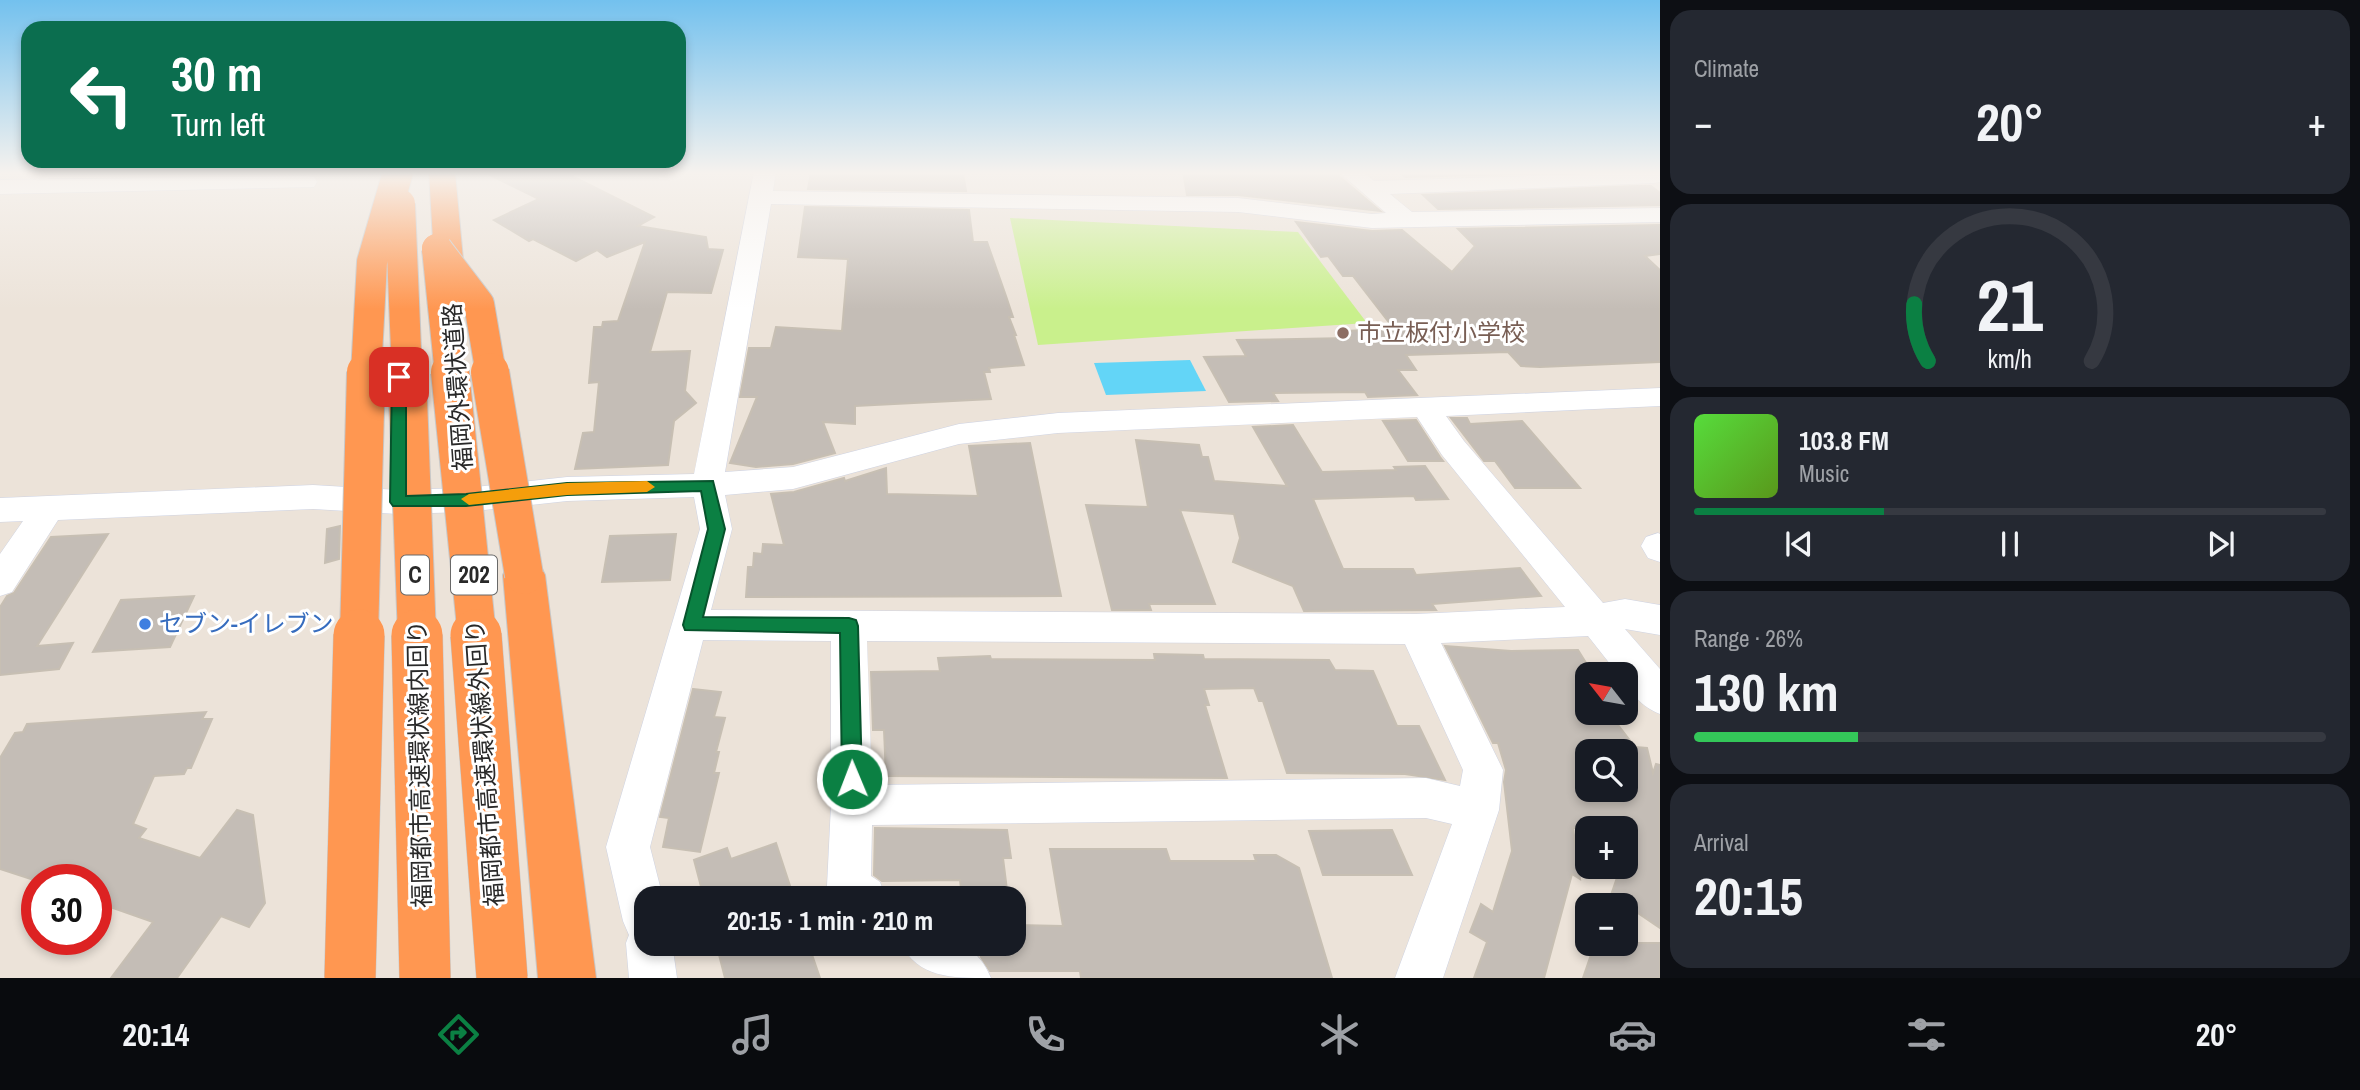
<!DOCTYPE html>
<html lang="en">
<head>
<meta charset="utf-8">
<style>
	:root { --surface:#171b24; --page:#242831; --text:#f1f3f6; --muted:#9ea1a6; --line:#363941; --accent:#0b8043 }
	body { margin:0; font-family:"Archivo Narrow","Noto Sans JP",sans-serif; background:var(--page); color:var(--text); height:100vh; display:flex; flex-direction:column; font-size:26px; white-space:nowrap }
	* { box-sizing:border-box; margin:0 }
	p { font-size:23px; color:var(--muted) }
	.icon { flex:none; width:38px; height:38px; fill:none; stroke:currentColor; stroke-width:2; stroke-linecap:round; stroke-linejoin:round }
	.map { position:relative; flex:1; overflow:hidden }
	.side { display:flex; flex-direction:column; gap:10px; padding:10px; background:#0d0f14; width:700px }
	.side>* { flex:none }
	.hud { position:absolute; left:21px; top:21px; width:665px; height:147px; border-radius:21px; box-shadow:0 4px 10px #0003; background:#0b6e4f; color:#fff; overflow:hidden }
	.needle { width:46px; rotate:301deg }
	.tools { position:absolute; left:1575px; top:662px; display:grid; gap:14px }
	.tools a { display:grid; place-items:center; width:63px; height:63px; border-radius:14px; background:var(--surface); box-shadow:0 4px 10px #0003; font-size:35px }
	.speed { position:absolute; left:21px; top:864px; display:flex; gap:14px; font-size:35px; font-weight:700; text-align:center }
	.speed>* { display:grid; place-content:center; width:91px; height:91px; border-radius:50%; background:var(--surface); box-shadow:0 4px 10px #0003; line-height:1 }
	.speed .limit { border:10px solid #d22; background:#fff; color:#111 }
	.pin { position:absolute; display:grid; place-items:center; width:60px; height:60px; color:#fff; margin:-30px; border-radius:14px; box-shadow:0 4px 10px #0006 }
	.me { position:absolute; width:77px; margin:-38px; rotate:359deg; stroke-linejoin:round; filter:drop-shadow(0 0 5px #0008) }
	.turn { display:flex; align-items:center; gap:24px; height:147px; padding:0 35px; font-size:32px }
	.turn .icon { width:91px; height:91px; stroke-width:2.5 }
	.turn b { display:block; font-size:49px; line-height:60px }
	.big { font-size:52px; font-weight:800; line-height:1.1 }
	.side .card { flex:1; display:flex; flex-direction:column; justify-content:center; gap:10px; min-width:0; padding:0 24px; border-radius:21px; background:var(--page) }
	.side .dial { align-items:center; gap:0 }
	.dial svg { height:182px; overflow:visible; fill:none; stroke:var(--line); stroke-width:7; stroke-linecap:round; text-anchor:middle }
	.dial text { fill:var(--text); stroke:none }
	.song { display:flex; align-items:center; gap:21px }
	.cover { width:84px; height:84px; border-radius:10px; background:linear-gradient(135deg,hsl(110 70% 55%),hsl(90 70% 35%)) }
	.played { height:7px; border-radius:4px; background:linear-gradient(90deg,var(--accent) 30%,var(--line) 30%) }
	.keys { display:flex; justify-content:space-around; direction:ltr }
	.heat { display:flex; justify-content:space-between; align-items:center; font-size:38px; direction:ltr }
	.charge { height:10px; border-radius:5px; background:linear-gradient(90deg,#34c759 26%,var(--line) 0) }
	.trip { position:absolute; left:634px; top:886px; width:392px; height:70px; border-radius:21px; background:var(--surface); box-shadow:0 4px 10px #0003; font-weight:800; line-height:70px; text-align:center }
	.tab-bar { display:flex; height:112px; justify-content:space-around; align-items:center; background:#090b0e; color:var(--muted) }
	.tab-bar .icon { width:49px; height:49px }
	.tab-bar .selected { color:var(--accent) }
	.tab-bar b { font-size:32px; color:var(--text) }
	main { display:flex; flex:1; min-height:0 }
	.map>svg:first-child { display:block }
	.pitch { fill:#c9f08c }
	.water { fill:#63d5f7 }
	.building { fill:#c4bdb6; stroke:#c7bfb3; stroke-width:2; fill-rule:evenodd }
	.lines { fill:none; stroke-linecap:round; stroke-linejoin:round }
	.minor-casing { stroke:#ced3e3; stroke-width:1 }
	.highway-casing { stroke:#c7c7c7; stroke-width:2 }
	.minor { fill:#fff; fill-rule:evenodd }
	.highway { fill:#ff9751; fill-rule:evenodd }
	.highway-bridge-far2-casing { stroke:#c7c7c7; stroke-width:32; stroke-linecap:butt }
	.highway-bridge-far1-casing { stroke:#c7c7c7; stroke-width:40; stroke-linecap:butt }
	.highway-bridge-casing { stroke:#c7c7c7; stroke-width:52; stroke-linecap:butt }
	.highway-bridge-far2 { stroke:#ff9751; stroke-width:30 }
	.highway-bridge-far1 { stroke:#ff9751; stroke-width:38 }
	.highway-bridge { stroke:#ff9751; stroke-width:51 }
	.route { fill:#0b8043; stroke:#07532c; stroke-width:2 }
	.slow { fill:#f59e0b }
	.education-dot { fill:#8d6e63; stroke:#fff; stroke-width:2.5 }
	.shop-dot { fill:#3f7fe0; stroke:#fff; stroke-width:2.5 }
	.labels { text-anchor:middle; stroke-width:6; stroke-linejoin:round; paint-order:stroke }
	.shield { fill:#fff; stroke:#696969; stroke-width:2 }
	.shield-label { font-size:23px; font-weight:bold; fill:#292929 }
	.education-label { font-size:24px; fill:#785e54; stroke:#fff; text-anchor:start }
	.street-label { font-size:24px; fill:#292929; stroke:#fff }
	.shop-label { font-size:24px; fill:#366cbe; stroke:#fff; text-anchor:start }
</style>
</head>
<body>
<main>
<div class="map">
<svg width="1660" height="978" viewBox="0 0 1660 978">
	<rect width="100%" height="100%" fill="#ece3d9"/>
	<path class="pitch" d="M1010,218L1298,232L1367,323L1038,345Z"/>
	<path class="water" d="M1190,360L1206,391L1106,395L1094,363Z"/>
	<g class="building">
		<path d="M484,172H564L654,217L638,226L706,237L708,249L723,250L711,293L667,292L650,352L690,351L685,391L696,403L674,421L668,465L575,469L583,433L594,432L599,382L589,383L594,327H602L603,322L618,321L645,242L607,257L597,250L576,261L533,239L529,241L494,220L539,199Z"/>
		<path d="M811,172H963L966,191L808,189Z"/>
		<path d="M1183,172H1334L1380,211L1238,195H1187Z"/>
		<path d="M1400,172H1572L1405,177Z"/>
		<path d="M1637,186H1651L1660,193V205L1438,209L1423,195Z"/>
		<path d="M805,207L969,210L973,242H987L1006,296L1013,317H1009L1016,335H1014L1024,365L989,368L990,372H984L991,399L855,406V424L823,422L835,453L793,464L756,467L730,463L757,397H740L749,348H771L776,327L842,331L848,259L798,257Z"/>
		<path d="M1296,222L1372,231L1402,230L1452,272L1475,246L1458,229L1660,225V254L1645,256L1660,270V362L1540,367L1521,366L1508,352L1406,355L1416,370H1398L1417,395L1368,397L1365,392L1273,393L1278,401L1229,402L1204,357L1246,356L1237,340L1351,338L1346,331L1394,329L1353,276H1343L1328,256L1321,257Z"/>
		<path d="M1451,418H1467L1470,424L1522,421L1580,488H1515L1495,461H1484Z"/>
		<path d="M1416,420L1440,457L1443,461H1408L1383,421Z"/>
		<path d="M1293,425L1322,472L1396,470L1394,467L1425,466L1448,499L1416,500L1414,496L1313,499L1343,569H1413L1416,575L1520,568L1541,596L1432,604L1436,610L1304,611L1293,586L1233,562L1240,538L1234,514L1180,510L1215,604H1149L1151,610H1112L1086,505L1148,507L1136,440L1199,445L1202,457H1208L1214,481L1287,486L1253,427Z"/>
		<path d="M1030,443L1061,596L746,597L748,567H753L754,553L762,554L763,544L784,545L771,494L794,492L844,478L845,481L886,468L887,494L978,496L969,446Z"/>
		<path d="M340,526L339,559L325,563L327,529Z"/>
		<path d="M108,534L37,646L73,643L59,669L0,675V607L7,596L14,593L51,537Z"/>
		<path d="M676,534L670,580L602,582L610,536Z"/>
		<path d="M194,596L170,647L93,652L121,600Z"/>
		<path d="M1445,646L1511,651L1578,650L1593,674H1577L1587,687V712H1608L1635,747L1647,748L1653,773L1656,764L1660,765V928L1626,905L1610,898L1621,866H1626V852L1634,828H1573L1580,879L1572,874L1544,978H1474L1487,942L1470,932L1481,904L1493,912L1512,851L1504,782L1506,770L1498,743H1493ZM1587,751H1626V789H1587Z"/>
		<path d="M1154,654L1203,655L1204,659L1329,660L1335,670L1373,671L1397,726H1419L1445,780L1405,774L1287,773L1263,701H1259L1254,688L1204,689L1209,705H1205L1227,778L886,776L884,730H873L871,672L940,671L938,658L990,656L991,659L1155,660Z"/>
		<path d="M693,689L721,692L714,717L725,718L716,752H719L714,773H719L700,852L663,847L669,818L660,817Z"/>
		<path d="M206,712L202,719H212L191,768H187L184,774L154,776L133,824L146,829L139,838L200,858L237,810L253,815L265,903L249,927L221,916L177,978H111L153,922L96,902V880H34L0,869V758L15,733L23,732L27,724Z"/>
		<path d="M875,828L1007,830L1011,858H1003L1008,898H962L960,880L882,881L874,875Z"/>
		<path d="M1392,830L1412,875H1323L1309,831Z"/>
		<path d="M776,843L794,898H704L694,860L727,848L731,859Z"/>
		<path d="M1050,849H1166L1170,861H1256L1254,855H1276L1299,868L1332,978H1081L1080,971H990L981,957L980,943H1013V925L1063,926Z"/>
		<path d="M716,943H808L820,978H725Z"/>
		<path d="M1595,943H1660V978H1583Z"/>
	</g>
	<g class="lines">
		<defs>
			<g id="minor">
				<path d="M754,172H776L773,191L1238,198L1372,214L1386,213L1339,172H1363L1374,181L1660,172V182L1654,183L1390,194L1412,212L1660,208V222L1372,228L1238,212L771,204L725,472L793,467L959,424L1058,413L1660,388V406L1446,416L1464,441L1603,603L1625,599L1660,605V635L1625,629L1660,669V714C1644,708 1626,692 1626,674H1618L1588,636L1441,643L1503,770L1499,810L1443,978H1395L1452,824L1426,818L872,825L871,876L880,882L886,898H832L827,886L831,805V641L703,640L650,847L663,898H646V943H672L677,978H629L626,943L629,935L623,921L606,847L700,529L694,497L567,501L466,512L398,514L313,509L58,520L12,592L0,596V554L23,521L0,522V498L313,485L398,490L466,488L567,477L694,474ZM1417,417L1442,455L1565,607L1416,614L711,610L732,529L725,495L793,489L959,444L1058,433ZM867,641L1405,644L1463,770L1460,786L1426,778L872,785Z"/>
				<path d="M306,176L314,177L317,182L314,187L0,194V180Z"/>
				<path d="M1658,533L1660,534V562L1648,558L1641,546L1646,537Z"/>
				<path d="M900,943C941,943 972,933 991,978C950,978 919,978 900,943Z"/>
			</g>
			<g id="highway">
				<path d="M429,172H455L466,292L462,299L451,301L440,299L436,292Z"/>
				<path d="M524,558L539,563L545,575L596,978H538L503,575L509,563Z"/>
			</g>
		</defs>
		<use href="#minor" class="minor-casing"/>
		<use href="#highway" class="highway-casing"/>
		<use href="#minor" class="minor"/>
		<use href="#highway" class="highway"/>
		<defs>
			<g id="highway-bridge-far2">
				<path d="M400,204L407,374"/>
				<path d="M437,249L450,374"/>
				<path d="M437,249L479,304L491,374"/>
				<path d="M366,374L372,262L398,172"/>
			</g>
			<g id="highway-bridge-far1">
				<path d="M407,372L417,636"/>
				<path d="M450,372L477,636"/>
				<path d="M490,372L524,575"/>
				<path d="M359,636L366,372"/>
			</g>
			<g id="highway-bridge">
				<path d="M417,635L425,978"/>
				<path d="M476,635L502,978"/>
				<path d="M350,978L359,635"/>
			</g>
		</defs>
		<use href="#highway-bridge-far2" class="highway-bridge-far2-casing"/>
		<use href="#highway-bridge-far1" class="highway-bridge-far1-casing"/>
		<use href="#highway-bridge" class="highway-bridge-casing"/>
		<use href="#highway-bridge-far2" class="highway-bridge-far2"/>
		<use href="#highway-bridge-far1" class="highway-bridge-far1"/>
		<use href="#highway-bridge" class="highway-bridge"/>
	</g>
	<linearGradient id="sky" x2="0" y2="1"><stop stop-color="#73c1ee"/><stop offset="0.56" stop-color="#f6f2ee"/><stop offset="1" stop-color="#f6f2ee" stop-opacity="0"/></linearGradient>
	<rect width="1660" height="309" fill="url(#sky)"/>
	<path class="route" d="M399,372L406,377V496L466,494L567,483L713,481L725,529L703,617L849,618L856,620L858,626L862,779L859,786L852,789L845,786L842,779L840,633L685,630L683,625L708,529L701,491L567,495L466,506H393L390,502L392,377Z"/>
	<path class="slow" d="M647,481L655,487L647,492L567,495L469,505L461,499L469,494L567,483Z"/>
	<circle class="education-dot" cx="1343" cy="333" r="7"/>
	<circle class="shop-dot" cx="145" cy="624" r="7"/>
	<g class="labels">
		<g class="shield">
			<rect x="401" y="555.5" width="28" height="39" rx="5"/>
			<rect x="451" y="555.5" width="46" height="39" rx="5"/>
		</g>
		<g class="shield-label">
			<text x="415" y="583">C</text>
			<text x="474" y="583">202</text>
		</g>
		<g class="education-label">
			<text x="1357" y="341">市立板付小学校</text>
		</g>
		<g class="street-label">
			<text transform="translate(458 387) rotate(-94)" y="8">福岡外環状道路</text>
			<text transform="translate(485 763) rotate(-94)" y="8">福岡都市高速環状線外回り</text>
			<text transform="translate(420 764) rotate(-91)" y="8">福岡都市高速環状線内回り</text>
		</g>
		<g class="shop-label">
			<text x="159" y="632">セブン-イレブン</text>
		</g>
	</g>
</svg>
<div class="tools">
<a><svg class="needle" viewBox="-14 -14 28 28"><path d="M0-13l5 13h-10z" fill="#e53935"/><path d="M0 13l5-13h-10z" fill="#9ea1a6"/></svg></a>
<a><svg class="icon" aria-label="search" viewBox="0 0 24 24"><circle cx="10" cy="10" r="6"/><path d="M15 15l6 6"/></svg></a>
<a>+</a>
<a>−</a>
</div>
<div class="speed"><div class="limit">30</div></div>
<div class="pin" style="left:399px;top:377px;background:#d93025"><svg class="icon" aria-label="arrive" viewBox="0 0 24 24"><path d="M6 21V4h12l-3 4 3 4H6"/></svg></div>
<svg class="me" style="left:852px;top:779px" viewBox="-20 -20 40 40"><circle r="17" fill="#0b8043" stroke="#fff" stroke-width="3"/><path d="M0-11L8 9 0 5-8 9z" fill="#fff"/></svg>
<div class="trip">20:15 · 1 min · 210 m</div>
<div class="hud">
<div class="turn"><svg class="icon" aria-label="left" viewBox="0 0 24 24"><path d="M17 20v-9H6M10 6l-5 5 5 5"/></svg><div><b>30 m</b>Turn left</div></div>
</div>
</div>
<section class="side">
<div class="card"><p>Climate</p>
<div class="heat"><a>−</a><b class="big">20°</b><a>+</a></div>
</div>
<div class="card dial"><svg viewBox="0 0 100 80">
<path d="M14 69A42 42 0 1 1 86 69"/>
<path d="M14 69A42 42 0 0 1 8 44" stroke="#0b8043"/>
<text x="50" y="56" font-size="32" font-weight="700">21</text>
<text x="50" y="72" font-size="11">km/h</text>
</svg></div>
<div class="card">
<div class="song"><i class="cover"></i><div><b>103.8 FM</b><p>Music</p></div></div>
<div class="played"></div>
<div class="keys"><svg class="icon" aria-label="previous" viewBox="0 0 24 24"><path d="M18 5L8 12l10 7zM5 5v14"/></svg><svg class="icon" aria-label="pause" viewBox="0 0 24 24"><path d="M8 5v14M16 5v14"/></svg><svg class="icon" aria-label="next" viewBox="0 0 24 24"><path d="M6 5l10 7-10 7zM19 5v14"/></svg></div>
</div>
<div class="card"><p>Range · 26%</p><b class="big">130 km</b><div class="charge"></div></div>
<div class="card"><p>Arrival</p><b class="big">20:15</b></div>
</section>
</main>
<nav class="tab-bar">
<b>20:14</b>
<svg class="icon selected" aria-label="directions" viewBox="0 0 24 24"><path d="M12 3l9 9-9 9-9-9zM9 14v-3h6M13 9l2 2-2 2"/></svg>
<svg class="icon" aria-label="music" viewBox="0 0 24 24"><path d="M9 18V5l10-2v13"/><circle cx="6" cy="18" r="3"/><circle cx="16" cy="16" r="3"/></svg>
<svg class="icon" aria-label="phone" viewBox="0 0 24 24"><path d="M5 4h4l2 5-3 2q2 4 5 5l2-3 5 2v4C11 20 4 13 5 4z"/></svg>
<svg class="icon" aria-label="climate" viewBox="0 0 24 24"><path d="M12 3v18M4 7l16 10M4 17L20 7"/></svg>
<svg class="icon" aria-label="car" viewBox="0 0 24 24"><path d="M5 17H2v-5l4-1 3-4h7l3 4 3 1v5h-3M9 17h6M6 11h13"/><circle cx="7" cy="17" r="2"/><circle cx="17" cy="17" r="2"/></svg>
<svg class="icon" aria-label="filters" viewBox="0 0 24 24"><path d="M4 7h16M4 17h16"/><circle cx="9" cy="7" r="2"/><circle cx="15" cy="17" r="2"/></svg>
<b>20°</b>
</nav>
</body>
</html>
